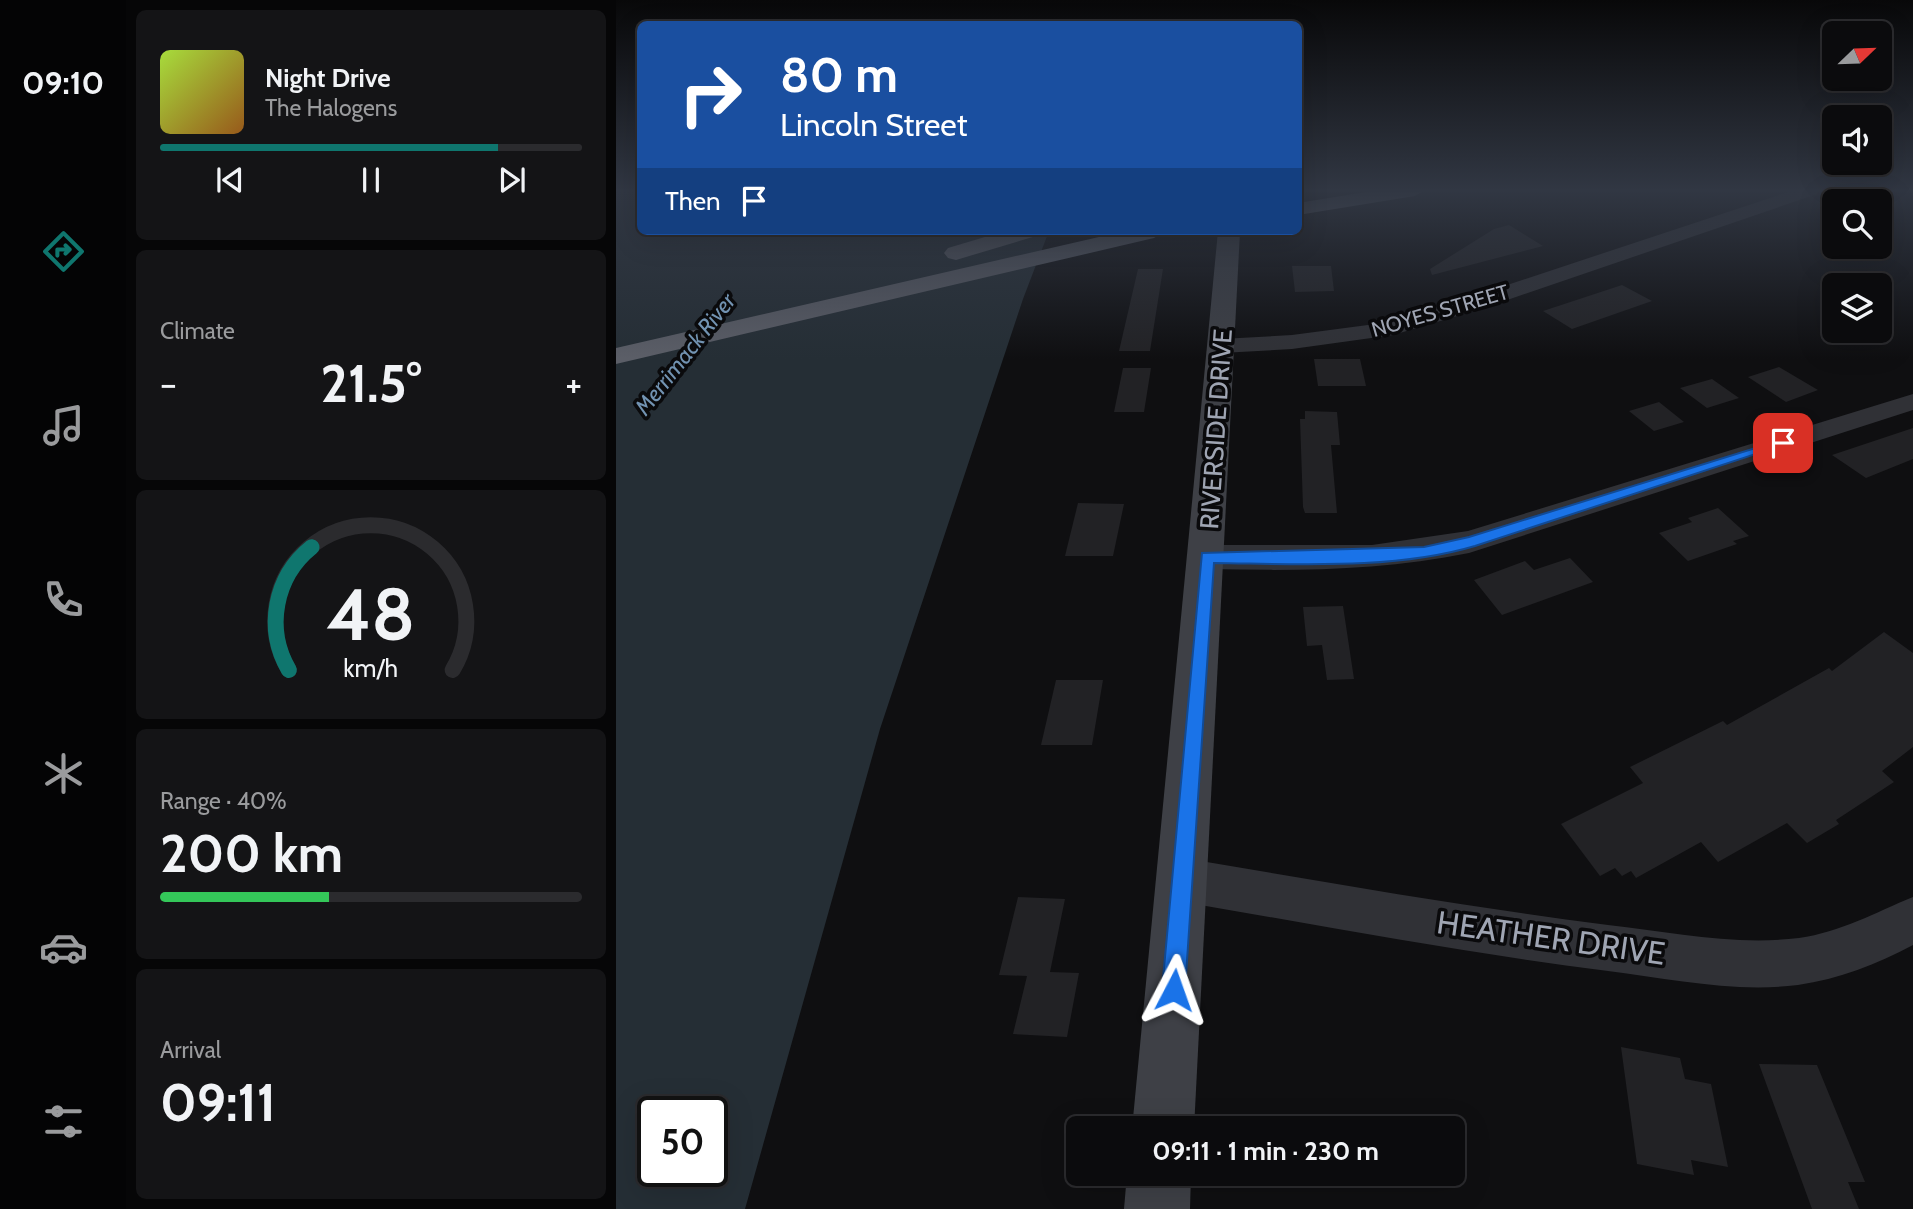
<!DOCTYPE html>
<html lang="en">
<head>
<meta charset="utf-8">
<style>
	:root { --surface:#0b0b0d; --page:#141416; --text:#f1f3f6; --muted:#9a9b9d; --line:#2b2b2e; --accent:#0f766e }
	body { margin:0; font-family:Cabin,sans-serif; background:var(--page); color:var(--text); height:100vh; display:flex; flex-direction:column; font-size:26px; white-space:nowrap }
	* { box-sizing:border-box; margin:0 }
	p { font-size:23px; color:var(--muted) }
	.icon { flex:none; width:38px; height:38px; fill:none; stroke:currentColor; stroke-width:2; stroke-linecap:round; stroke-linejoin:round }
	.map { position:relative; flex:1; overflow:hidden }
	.panel { display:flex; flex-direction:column; gap:10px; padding:10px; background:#060607; width:490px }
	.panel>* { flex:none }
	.guide { position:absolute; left:21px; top:21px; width:665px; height:214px; border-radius:10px; box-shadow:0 7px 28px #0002,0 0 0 2px var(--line); background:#1a4fa0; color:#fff; overflow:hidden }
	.needle { width:46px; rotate:67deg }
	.fabs { position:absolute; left:1206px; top:21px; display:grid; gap:14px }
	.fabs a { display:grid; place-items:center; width:70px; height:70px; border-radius:10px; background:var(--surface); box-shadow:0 7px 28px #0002,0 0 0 2px var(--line); font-size:35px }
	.speed { position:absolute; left:21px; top:1096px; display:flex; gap:14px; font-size:35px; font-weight:700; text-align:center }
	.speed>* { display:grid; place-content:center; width:91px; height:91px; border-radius:50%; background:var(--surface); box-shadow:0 7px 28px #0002,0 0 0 2px var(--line); line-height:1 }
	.speed .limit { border:4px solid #111; border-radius:10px; background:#fff; color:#111 }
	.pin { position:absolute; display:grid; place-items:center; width:60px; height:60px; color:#fff; margin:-30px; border-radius:14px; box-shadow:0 4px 10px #0006 }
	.me { position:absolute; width:77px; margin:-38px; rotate:4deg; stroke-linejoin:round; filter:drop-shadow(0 0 5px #0008) }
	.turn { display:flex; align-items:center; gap:24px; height:147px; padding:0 28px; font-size:32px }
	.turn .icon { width:91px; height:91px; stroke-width:2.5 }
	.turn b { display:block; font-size:49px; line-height:60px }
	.then { display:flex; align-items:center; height:66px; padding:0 28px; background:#0003; gap:14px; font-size:26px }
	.big { font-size:52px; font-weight:700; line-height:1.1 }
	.panel .card { flex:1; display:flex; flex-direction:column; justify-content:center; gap:10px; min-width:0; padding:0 24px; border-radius:10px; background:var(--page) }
	.panel .dial { align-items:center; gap:0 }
	.dial svg { height:182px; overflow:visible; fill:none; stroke:var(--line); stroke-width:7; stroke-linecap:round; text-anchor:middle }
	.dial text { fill:var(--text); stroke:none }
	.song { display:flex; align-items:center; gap:21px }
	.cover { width:84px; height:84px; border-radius:10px; background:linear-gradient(135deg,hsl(80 70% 55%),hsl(30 70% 35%)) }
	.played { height:7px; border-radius:4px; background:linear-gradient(90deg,var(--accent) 80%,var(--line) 80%) }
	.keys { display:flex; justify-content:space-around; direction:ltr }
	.heat { display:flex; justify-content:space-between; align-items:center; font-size:38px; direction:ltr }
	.charge { height:10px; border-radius:5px; background:linear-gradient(90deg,#34c759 40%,var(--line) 0) }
	.trip { position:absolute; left:450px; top:1116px; width:399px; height:70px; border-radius:10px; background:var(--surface); box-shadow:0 7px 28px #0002,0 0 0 2px var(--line); font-weight:700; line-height:70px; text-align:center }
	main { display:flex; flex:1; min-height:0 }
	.tabs { display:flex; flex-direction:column; width:126px; justify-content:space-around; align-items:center; background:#040405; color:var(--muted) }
	.tabs .icon { width:49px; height:49px }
	.tabs .active { color:var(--accent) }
	.tabs b { font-size:32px; color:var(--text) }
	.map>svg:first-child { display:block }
	.water { fill:#252e35; fill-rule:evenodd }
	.building { fill:#222225 }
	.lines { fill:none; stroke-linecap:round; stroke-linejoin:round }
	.minor { fill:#303136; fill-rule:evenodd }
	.secondary { fill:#3e4046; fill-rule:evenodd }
	.motorway { fill:#5b5e67; fill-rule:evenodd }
	.route { fill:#1a73e8; stroke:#114b97; stroke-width:2 }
	.labels { text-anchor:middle; stroke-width:7; stroke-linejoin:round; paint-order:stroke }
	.far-street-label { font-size:21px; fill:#9fa5b3; stroke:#0a0a0c }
	.far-water-label { font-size:23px; font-style:italic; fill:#7293b2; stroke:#0a0a0c }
	.street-label { font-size:26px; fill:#9fa5b3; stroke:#0a0a0c }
	.near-street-label { font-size:32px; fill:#9fa5b3; stroke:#0a0a0c }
</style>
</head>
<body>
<main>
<nav class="tabs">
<b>09:10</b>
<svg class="icon active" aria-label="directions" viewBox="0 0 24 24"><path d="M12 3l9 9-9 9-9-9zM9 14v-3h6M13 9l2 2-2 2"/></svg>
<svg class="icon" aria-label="music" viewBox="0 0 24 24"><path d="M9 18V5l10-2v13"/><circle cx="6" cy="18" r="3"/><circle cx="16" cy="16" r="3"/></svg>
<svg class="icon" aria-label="phone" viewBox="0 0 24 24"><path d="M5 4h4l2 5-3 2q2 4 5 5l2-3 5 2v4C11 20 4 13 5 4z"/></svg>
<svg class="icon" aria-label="climate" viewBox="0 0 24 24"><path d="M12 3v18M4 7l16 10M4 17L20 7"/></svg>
<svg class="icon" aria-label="car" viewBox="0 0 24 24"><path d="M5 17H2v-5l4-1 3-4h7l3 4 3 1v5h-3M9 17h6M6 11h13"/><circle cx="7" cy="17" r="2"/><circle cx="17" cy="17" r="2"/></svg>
<svg class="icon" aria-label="filters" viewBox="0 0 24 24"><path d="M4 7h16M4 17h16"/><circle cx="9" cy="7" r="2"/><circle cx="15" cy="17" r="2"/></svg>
</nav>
<section class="panel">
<div class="card">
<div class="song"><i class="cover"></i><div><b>Night Drive</b><p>The Halogens</p></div></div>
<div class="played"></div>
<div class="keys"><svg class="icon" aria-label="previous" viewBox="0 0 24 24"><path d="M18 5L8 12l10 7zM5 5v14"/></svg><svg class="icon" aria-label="pause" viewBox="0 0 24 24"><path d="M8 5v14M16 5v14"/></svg><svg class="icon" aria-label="next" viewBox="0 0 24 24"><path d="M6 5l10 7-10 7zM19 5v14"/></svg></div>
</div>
<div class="card"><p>Climate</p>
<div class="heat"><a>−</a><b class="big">21.5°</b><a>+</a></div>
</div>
<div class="card dial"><svg viewBox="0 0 100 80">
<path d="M14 69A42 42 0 1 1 86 69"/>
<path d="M14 69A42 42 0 0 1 24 15" stroke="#0f766e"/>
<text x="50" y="56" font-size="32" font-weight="700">48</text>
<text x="50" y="72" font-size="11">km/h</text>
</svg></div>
<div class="card"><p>Range · 40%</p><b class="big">200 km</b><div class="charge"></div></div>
<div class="card"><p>Arrival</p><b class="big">09:11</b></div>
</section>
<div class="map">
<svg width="1297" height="1209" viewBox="0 0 1297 1209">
	<rect width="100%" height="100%" fill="#0f0f11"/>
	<path class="water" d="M0,190H24V231H433L407,299L264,729L129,1209H0ZM37,1111H96V1171H37Z"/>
	<g class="building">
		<path d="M893,225L927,246L816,275L814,269L878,229Z"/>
		<path d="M676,266H715L718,291L679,292Z"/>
		<path d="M522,269H547L534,351H503Z"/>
		<path d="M1006,285L1036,301L956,329L927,311Z"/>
		<path d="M698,359H744L750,386H702Z"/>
		<path d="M1163,367L1202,390L1170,402L1132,377Z"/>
		<path d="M507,368H535L528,412H498Z"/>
		<path d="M1096,379L1123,398L1091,408L1064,388Z"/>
		<path d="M1043,402L1068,422L1038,431L1013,411Z"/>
		<path d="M689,411L721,412L724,445H715L721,513H689L687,507L684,419H689Z"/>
		<path d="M1297,428V459L1250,478L1216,455Z"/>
		<path d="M462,503L508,504L497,556H449Z"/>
		<path d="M1102,508L1133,536L1117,541L1121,544L1072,561L1043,533L1076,522L1072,518Z"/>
		<path d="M954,558L977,582L886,615L858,580L909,561L918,570Z"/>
		<path d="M727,606L738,679L711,680L706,645L691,646L687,607Z"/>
		<path d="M1268,632L1297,653V747L1266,771L1278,782L1220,820L1223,824L1191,843L1171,823L1102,862L1085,842L1020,878L1015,871L1006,876L999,868L984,876L945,824L1027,783L1014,767L1107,721L1111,725L1213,668L1216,671Z"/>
		<path d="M440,680H487L476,745H425Z"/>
		<path d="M402,897L449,899L434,972L463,973L451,1037L397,1034L411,976L383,975Z"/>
		<path d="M1005,1047L1064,1058L1069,1079L1095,1084L1112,1167L1075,1160L1078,1175L1021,1164Z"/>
		<path d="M1143,1064L1201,1065L1249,1182H1232L1243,1209H1196Z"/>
	</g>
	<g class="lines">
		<g class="minor">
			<path d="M1178,190H1204L1201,194L868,308L777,335L676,349L605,353L597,351L593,346L597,341L605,339L676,335L767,323L852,298Z"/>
			<path d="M1297,394V410L853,553C766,571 679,571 591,569L580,565L575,557L580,549L591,545H756L852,531Z"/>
			<path d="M567,858C709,882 850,907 992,925C1055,932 1119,946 1183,938C1225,932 1258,913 1297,897V945C1261,964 1223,979 1182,985C1119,993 1055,979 992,971C849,953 708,926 567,902L552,895L545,880L552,865Z"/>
		</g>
		<g class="secondary">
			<path d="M602,231H624L578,1129H516Z"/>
			<path d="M511,1174H575L574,1209H508Z"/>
		</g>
		<g class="motorway">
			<path d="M762,190H809L799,196L682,215V203Z"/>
			<path d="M389,231H423L420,236L340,260L332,258L328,253L332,248Z"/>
			<path d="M509,231H549L538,238L0,364V348Z"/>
		</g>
	</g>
	<linearGradient id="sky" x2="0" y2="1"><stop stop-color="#080809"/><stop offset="0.53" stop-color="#313743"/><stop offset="1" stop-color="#313743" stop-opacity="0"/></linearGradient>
	<rect width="1297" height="359" fill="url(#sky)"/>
	<path class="route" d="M1162,441L1173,443L859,546C778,570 682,564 598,563L569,990L566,999L558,1002L550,999L546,990L586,553L808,547L853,537Z"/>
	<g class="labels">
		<g class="far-street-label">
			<text transform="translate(824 311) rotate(-16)" y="7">NOYES STREET</text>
		</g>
		<g class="far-water-label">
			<text transform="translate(69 354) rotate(-52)" y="8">Merrimack River</text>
		</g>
		<g class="street-label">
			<text transform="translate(600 429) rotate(-86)" y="9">RIVERSIDE DRIVE</text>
		</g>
		<g class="near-street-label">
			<text transform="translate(935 938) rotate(8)" y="11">HEATHER DRIVE</text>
		</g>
	</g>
</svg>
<div class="fabs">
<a><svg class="needle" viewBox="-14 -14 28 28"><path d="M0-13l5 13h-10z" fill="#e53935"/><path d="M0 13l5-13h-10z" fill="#9a9b9d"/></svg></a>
<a><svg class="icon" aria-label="sound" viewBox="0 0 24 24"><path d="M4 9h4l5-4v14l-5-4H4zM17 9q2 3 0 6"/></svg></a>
<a><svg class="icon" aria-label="search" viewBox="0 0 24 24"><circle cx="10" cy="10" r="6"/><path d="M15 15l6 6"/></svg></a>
<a><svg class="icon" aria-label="layers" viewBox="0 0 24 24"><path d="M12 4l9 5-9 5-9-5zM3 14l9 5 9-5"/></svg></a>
</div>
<div class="speed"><div class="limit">50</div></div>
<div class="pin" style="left:1167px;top:443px;background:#d93025"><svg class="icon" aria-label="arrive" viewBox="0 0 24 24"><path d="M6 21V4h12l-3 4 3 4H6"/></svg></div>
<svg class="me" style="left:558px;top:990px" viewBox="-20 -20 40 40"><path d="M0-17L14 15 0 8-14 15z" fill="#1a73e8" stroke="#fff" stroke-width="4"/></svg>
<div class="trip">09:11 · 1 min · 230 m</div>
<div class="guide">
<div class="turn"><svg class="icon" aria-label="right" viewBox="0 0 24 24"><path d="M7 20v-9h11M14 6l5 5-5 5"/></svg><div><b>80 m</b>Lincoln Street</div></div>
<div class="then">Then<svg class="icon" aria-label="arrive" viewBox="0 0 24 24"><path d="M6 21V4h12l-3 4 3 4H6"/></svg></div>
</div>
</div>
</main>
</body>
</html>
